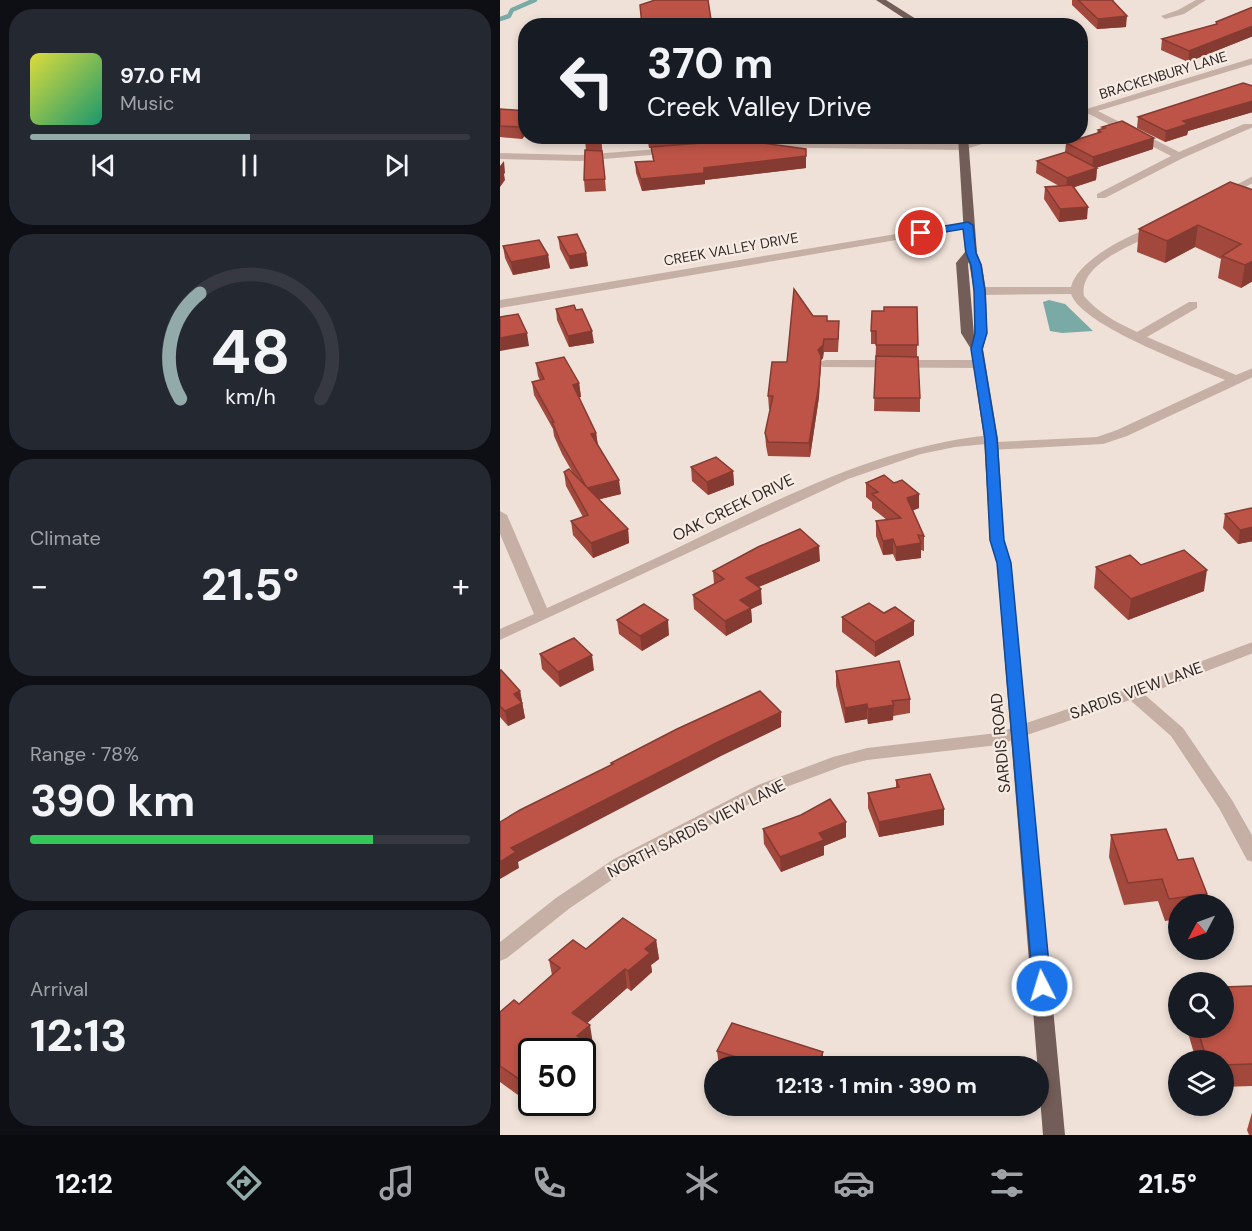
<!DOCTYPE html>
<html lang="en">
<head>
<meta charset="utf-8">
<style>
	:root { --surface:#171b24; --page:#242831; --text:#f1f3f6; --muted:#9ea1a6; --line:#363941; --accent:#92aaaa }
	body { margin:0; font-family:"DM Sans",sans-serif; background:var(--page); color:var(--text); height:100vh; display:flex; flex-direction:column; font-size:22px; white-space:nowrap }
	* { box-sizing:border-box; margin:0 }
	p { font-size:20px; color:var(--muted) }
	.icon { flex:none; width:33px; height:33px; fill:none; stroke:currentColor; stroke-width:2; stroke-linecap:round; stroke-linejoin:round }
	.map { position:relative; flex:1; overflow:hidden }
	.sheet { display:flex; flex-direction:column; gap:9px; padding:9px; background:#0d0f14; width:500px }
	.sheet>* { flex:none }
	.banner { position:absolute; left:18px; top:18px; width:570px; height:126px; border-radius:24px; box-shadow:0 3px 9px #0003; background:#171b24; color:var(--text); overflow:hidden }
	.needle { width:39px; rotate:229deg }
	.buttons { position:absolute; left:668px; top:894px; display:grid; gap:12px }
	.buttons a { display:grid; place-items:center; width:66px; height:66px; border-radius:50%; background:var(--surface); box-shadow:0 3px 9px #0003; font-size:30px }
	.speed { position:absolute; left:18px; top:1038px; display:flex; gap:12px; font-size:30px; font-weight:700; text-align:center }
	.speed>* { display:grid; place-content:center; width:78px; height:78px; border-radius:50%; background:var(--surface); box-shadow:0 3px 9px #0003; line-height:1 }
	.speed .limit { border:3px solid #111; border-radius:9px; background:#fff; color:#111 }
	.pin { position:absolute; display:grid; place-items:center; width:51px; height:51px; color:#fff; margin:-26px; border:3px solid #fff; border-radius:50%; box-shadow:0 2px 6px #0007 }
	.me { position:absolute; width:66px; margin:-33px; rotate:355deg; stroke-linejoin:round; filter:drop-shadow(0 0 4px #0008) }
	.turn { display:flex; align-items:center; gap:21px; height:126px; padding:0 30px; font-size:27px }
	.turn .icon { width:78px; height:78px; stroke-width:2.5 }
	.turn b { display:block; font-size:42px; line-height:51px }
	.big { font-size:45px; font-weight:700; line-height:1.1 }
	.sheet .card { flex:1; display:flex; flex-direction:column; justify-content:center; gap:9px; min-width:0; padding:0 21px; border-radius:24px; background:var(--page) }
	.sheet .dial { align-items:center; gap:0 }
	.dial svg { height:156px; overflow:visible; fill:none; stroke:var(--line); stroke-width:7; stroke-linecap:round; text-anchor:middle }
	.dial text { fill:var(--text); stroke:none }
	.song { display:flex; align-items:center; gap:18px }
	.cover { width:72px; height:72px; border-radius:9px; background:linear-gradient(135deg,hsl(60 70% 55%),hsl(160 70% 35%)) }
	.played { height:6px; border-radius:3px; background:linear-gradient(90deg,var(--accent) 50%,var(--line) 50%) }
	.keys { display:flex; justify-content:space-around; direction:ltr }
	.heat { display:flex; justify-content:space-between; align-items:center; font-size:33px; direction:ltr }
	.charge { height:9px; border-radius:4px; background:linear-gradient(90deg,#34c759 78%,var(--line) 0) }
	.trip { position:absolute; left:204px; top:1056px; width:345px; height:60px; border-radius:30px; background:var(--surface); box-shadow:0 3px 9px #0003; font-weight:700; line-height:60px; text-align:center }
	.tabs { display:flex; height:96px; justify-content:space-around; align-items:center; background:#090b0e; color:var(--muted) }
	.tabs .icon { width:42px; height:42px }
	.tabs .current { color:var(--accent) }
	.tabs b { font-size:27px; color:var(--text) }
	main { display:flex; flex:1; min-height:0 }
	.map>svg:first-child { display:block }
	.water { fill:#79aaa6 }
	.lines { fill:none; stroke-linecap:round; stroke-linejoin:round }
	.stream { stroke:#79aaa6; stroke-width:4.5 }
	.minor { fill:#c6b0a5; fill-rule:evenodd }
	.major { fill:#735d58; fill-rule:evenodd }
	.wall { fill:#a3483d }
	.shaded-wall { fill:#853b32 }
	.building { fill:#be5447; stroke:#853b32; stroke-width:1.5 }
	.route { fill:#1a73e8; stroke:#114b97; stroke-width:1.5 }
	.labels { text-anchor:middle; stroke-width:4.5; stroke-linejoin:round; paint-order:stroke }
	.far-street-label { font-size:14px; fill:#322826; stroke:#f7ece4 }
	.street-label { font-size:16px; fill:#322826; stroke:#f7ece4 }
</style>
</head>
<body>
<main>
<section class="sheet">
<div class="card">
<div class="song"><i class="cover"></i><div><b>97.0 FM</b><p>Music</p></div></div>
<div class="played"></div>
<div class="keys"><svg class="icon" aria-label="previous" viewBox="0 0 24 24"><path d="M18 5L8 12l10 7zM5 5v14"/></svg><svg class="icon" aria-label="pause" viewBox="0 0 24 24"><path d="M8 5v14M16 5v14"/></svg><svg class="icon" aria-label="next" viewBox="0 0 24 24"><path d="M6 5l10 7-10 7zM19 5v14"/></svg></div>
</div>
<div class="card dial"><svg viewBox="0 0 100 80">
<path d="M14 69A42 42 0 1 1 86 69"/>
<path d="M14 69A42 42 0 0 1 24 15" stroke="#92aaaa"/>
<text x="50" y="56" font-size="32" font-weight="700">48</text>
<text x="50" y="72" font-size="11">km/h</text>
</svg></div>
<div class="card"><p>Climate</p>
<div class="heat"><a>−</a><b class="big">21.5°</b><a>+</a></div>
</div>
<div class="card"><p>Range · 78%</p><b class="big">390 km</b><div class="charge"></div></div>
<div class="card"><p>Arrival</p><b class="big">12:13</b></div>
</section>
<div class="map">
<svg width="753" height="1135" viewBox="0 0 753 1135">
	<rect width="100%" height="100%" fill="#efe1d8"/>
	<path class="water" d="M549,300L565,304L593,331L562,333L550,331L543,302Z"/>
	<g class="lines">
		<path class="stream" d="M0,19L9,16L12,10L35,0"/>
		<g class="minor">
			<path d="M696,0H706L684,14L665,19L661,16L678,10Z"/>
			<path d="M753,58V64L598,111L679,152L744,124H752L753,127L683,158L605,198H597V194L671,156L589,114L580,117V111Z"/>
			<path d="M489,136H507L463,150L248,147L243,144L248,141L463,144Z"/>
			<path d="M171,148L175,149V153L80,161L0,159V153L80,155Z"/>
			<path d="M753,176V183L726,197L722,198L717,195Z"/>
			<path d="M468,222L474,225L472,227L0,308V300Z"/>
			<path d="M656,226L660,227V231C636,244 578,263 584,296C598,313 618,323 637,332L689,302H697V308L647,337L736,375L753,368V377L627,436L603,444L491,450L486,449L484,446L486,444L455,447L421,454L348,479L0,640V629L34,614L0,534V511L7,515L47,608C102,583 158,558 212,531C302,488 390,445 491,435L496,436L498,439L496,442L597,437L617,430L725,380C693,366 582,326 571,294L480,295L474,291L480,287H571C577,260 632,233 656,226Z"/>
			<path d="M326,360H478L484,364L478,368L322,367L320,364L322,361Z"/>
			<path d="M753,642V653L645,695L683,728L732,800L753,837V862L747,860L719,808L671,736L630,700L498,745L367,760L343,766L270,793L128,869L70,908L7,958L0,961V942L56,898L114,859L258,785L333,757L367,748L497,733L627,689Z"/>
		</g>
		<g class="major">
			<path d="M376,0H386L427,26H416Z"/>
			<path d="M458,136H468L477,253L482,265L486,291L487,333L483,349L498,439L504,540L511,563L565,1135H543L497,563L490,540L484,439L471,349L461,333L456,263L465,252ZM469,262L474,291V335L468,264Z"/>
		</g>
	</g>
	<g class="wall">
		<path d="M572,0H614L613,1L626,27L597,29L572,5Z"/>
		<path d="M753,7V36L688,62L661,50L662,39L716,24V22Z"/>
		<path d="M753,86V112L688,131L687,135L665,142L637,128L638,117Z"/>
		<path d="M0,109L26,111V134L22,139L0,137Z"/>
		<path d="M602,127L653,149L596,168H597L596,180L574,187L587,219L559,222L544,199L545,187L559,186L536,173L537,161L565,152L566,143L597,133L598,130L602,129Z"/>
		<path d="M101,136L106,191L85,192L84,180L86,150L85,140Z"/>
		<path d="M147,136H191V143L306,168L205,180V184L142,191L136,173L135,162L153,161L151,148H149Z"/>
		<path d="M730,182L753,281L741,288L718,278L721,259L695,247L665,263L637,252L639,229Z"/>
		<path d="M58,237L86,253L88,266L70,269L60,249Z"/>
		<path d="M3,246L48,255L50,268L13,275L5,258Z"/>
		<path d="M417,307V357L420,398V412L374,411L376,344H371V331L384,311Z"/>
		<path d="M56,309L94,343L69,347L57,320Z"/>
		<path d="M313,316L328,321L339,334L338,352H324L323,358L321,360L319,397L310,457L268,456L266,446L265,433L270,409H269L268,396Z"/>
		<path d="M36,363L79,383L81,397H79L96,433L98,445L121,494L99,499L128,529L129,543L93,558L73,535L71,521L83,517L66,486L64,472L73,473L62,454L54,436L53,429L34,395L32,382L40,380L38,376Z"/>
		<path d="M191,467L233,471L234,485L208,495L192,481Z"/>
		<path d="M366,483L419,508L413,510L424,536V551L421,550V558L396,561L393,554L383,555L376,536V521L387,520L372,508V502L366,497Z"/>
		<path d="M753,510V541L738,544L723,528L725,514Z"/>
		<path d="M320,561L258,587L262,604L251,609L252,622L226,636L194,609L193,595L214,584L213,571Z"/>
		<path d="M641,565L704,591L628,620L594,588L596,567Z"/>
		<path d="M384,613L414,621V635L375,657L342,632V617Z"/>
		<path d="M117,620L169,635L142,651L119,634Z"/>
		<path d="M40,654L94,670L60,687L42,669Z"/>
		<path d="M0,670L20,691L25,718L8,726L0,717Z"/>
		<path d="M336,671L410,699V713L393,716V720L368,724L367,719L345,723L336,686Z"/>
		<path d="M396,780L444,809V825L379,837L368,808V793L396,788Z"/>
		<path d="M263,829L346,837L324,846V855L281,872L264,844Z"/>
		<path d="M611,835L678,860L707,894L705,904H678V919L665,921L658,901L624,905L609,857Z"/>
		<path d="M156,940L159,959L151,965L152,972L131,991L127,988L87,1023L93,1044L86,1051L87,1060L32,1052V1102H36L33,1106L0,1082V1012L19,1004L52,975L49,960L86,949Z"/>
		<path d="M753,986V1086L723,1087V1060H696L688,1033L689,1028H723Z"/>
		<path d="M217,1051L323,1052V1066H219Z"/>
		<path d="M285,1106H306L303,1111Z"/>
		<path d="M753,1109V1135H749L747,1130Z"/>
	</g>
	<g class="shaded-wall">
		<path d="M627,16L626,27L597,29L598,19Z"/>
		<path d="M753,26V36L688,62L689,51Z"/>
		<path d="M753,101V112L688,131L687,135L665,142L666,131L683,121Z"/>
		<path d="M26,121V134L22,139L21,127Z"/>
		<path d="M654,138L653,149L592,169L593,157Z"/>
		<path d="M306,149V168L205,180V184L142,191L141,179Z"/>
		<path d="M4,161L5,173L4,174L5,180L0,187V166Z"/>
		<path d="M597,168L596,180L566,190L567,178Z"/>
		<path d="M588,207L587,219L559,222L560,209Z"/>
		<path d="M698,225L695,247L665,263L667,241Z"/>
		<path d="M86,253L88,266L70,269L69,256Z"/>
		<path d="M48,255L50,268L13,275L11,262Z"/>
		<path d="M753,261V281L741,288L745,265Z"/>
		<path d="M92,331L94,343L69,347L68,336Z"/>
		<path d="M27,333L29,346L0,351V338Z"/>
		<path d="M324,339L323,358L321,360L319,397L310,457L309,443L318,350Z"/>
		<path d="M79,383L81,397L75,398L73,385Z"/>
		<path d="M96,433L98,447L91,434Z"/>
		<path d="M233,471L234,485L208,495L207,482Z"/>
		<path d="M119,480L121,494L89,502L87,488Z"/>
		<path d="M419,494V508L407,513V498Z"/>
		<path d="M753,527V541L738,544L740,530Z"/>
		<path d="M128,529L129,543L93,558L91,543Z"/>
		<path d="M393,539V554L383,555V541Z"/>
		<path d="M421,543V558L396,561V547Z"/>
		<path d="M319,546L320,561L247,592L246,578Z"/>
		<path d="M707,570L704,591L628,620L631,599Z"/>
		<path d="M261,589L262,604L251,609L252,622L226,636L225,621L240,600Z"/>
		<path d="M168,620L169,635L142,651L140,636Z"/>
		<path d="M414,621V635L375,657V642Z"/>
		<path d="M92,655L94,670L60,687L58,672Z"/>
		<path d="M20,691L25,718L8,726L5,711L14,694Z"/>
		<path d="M367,704V719L345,723V708Z"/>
		<path d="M394,705L393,720L368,724V709Z"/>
		<path d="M281,712V727L221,756L18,862L19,868L0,879V862L11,848L220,741Z"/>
		<path d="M444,809V825L379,837V822Z"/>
		<path d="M346,822V837L324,846V855L281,872L280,857L319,833Z"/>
		<path d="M156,940L159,959L151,965L152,972L131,991L128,971L145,949Z"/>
		<path d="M125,969L127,988L76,1033L72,1013Z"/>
		<path d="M90,1025L93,1044L86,1051L87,1060L82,1065V1052H72L77,1036Z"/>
		<path d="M323,1052V1066H317Z"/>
		<path d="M32,1084V1100L29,1086Z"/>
	</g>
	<g class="building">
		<path d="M155,0H208L212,26H142L140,5Z"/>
		<path d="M578,0H612L627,16L598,19Z"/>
		<path d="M753,7V26L689,51L662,39L717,24L716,22Z"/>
		<path d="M743,83L753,86V101L683,121L688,124L666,131L638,117Z"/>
		<path d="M0,109L26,111V121L21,127L0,126Z"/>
		<path d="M622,121L654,138L593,157L566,143L601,132L598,130L605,128L602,127Z"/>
		<rect x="85" y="136" width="16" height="4"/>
		<path d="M239,140L306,149V156L204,168V173L141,179L135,162L154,161L151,147Z"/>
		<path d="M85,150L102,151L105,179L84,180Z"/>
		<path d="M566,152L597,168L567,178L537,161Z"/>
		<path d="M730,182L753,190V261L745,265L722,256L741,244L698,225L667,241L639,229Z"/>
		<path d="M572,185L588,207L560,209L545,187Z"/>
		<path d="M77,234L86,253L69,256L58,237Z"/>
		<path d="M39,240L48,255L11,262L3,246Z"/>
		<path d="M294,289L313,316H327V321H339L338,339H324L323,345L318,350L321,356L319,384L309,443L268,442L265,433L273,396H268L272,362H287Z"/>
		<path d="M74,305L76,310L82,309L92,331L68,336L56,309Z"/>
		<path d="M384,307H417L418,345H376V331H371L372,311H384Z"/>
		<path d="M18,314L27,333L0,338V317Z"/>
		<path d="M376,356L418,357L420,398H374Z"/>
		<path d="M64,357L79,383L73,385L96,433L91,434L119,480L87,488L60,441L52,422H54L32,382L44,379L36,363Z"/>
		<path d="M216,457L233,471L207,482L191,467Z"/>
		<path d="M69,469L128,529L91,543L71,521L88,515L64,472Z"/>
		<path d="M384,475L394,483L402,480L419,494L407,498L424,536L418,535L421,543L396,547L393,539L383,541L376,521L401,518L372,494L378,492L366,483Z"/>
		<path d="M751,508L753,510V527L740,530L725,514Z"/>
		<path d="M300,529L319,546L246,578L261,589L240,600L251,608L225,621L193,595L224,579L213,571L258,547Z"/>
		<path d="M684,550L707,570L631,599L596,567L630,555L641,565Z"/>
		<path d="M369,603L384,613L395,607L414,621L375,642L342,617Z"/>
		<path d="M144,604L168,620L140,636L117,620Z"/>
		<path d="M74,638L92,655L58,672L40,654Z"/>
		<path d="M399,661L410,699L392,701L394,705L368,709L367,704L345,708L336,671Z"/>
		<path d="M0,670H1L20,691L14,694L22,703L5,711L0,706Z"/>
		<path d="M260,691L281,712L220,741L11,848L16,852L0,862V822L20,810L113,764L111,763L177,729Z"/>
		<path d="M430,774L444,809L379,822L368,793L399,787L396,780Z"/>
		<path d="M330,799L346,822L319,833L324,840L280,857L263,829L301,815Z"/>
		<path d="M666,829L678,860L693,858L707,894L669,899L662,879L628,883L611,835Z"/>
		<path d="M123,918L156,940L145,949L150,953L128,971L125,969L72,1013L90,1025L77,1036L84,1041L72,1052H32V1084L29,1086L0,1066V1012L14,1000L19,1004L60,968L49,960L73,940L86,949Z"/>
		<path d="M753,986V1064L723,1065V1060H707L697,1028H723V987Z"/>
		<path d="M232,1023L323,1052L317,1066H249L252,1062L217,1051Z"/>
	</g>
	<path class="route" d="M468,222L473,225L476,253L481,265L485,291L487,333L482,349L497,439L504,540L511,563L551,986L549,992L542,994L536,992L533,986L497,563L490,540L485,439L471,349L475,333L474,291L471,265L466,253L463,229L421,236L416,233L421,230Z"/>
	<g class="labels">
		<g class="far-street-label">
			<text transform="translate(663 75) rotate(-17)" y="5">BRACKENBURY LANE</text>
			<text transform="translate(231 249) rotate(-10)" y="5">CREEK VALLEY DRIVE</text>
		</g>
		<g class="street-label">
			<text transform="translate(233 507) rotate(-26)" y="6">OAK CREEK DRIVE</text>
			<text transform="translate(636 690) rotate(-20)" y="6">SARDIS VIEW LANE</text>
			<text transform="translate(500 743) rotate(-95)" y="6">SARDIS ROAD</text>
			<text transform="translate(196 828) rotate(-27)" y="6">NORTH SARDIS VIEW LANE</text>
		</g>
	</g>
</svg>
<div class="buttons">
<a><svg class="needle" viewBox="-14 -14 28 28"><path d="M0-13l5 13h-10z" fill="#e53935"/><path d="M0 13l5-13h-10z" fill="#9ea1a6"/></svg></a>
<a><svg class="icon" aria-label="search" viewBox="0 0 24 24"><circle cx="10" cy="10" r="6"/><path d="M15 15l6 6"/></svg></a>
<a><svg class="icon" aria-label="layers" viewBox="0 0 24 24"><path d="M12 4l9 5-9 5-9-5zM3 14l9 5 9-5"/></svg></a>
</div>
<div class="speed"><div class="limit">50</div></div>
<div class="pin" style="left:421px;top:233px;background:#d93025"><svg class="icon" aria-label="arrive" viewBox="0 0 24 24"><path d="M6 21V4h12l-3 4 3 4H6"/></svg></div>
<svg class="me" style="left:542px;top:986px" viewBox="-20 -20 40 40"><circle r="17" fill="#1a73e8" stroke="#fff" stroke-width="3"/><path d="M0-11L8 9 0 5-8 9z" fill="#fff"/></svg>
<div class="trip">12:13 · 1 min · 390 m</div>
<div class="banner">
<div class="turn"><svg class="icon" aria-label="left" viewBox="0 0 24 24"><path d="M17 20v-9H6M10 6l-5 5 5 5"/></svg><div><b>370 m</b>Creek Valley Drive</div></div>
</div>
</div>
</main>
<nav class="tabs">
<b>12:12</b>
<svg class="icon current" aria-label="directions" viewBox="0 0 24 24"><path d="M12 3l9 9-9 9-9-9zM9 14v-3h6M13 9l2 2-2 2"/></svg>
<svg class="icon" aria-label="music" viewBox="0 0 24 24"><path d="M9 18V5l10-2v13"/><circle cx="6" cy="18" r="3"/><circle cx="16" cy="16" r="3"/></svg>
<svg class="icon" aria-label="phone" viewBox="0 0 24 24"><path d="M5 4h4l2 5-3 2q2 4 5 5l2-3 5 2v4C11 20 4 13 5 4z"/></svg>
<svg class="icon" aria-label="climate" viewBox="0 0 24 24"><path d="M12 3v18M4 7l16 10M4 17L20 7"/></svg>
<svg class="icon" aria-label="car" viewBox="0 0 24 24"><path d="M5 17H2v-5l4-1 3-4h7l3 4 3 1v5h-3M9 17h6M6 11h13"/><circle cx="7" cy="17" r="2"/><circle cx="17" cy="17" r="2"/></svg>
<svg class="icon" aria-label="filters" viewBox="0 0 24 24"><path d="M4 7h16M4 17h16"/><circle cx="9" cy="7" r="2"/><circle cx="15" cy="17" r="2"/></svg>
<b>21.5°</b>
</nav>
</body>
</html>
